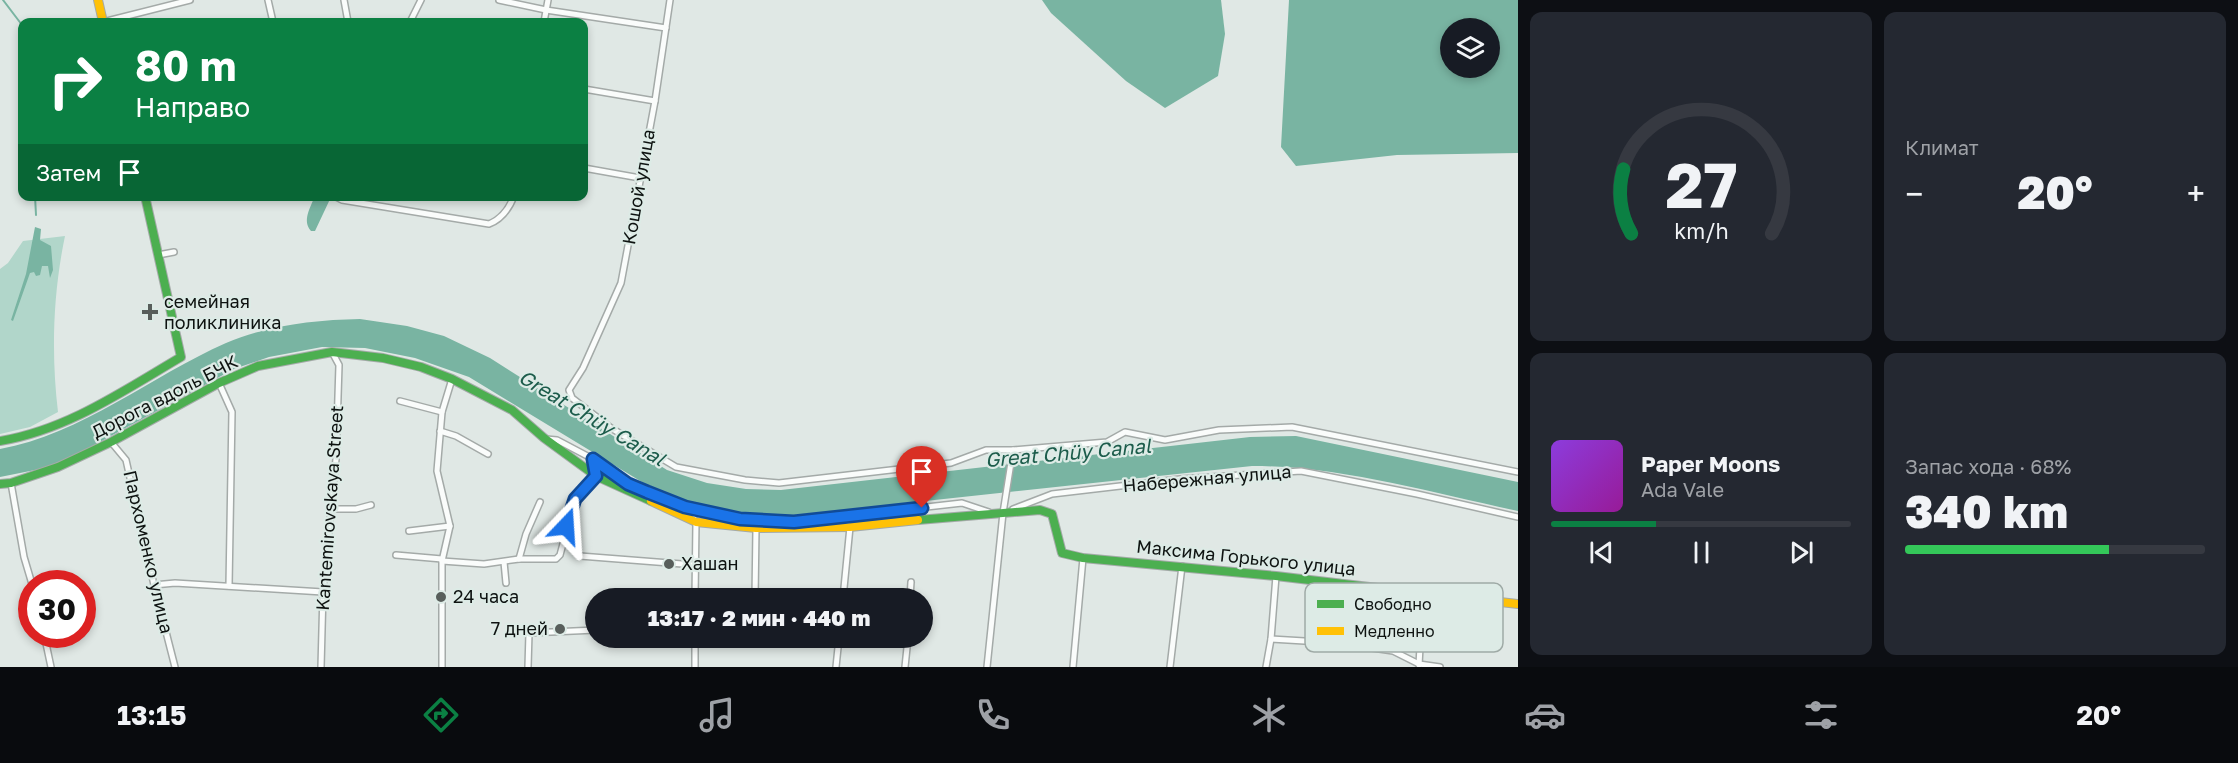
<!DOCTYPE html>
<html lang="ru">
<head>
<meta charset="utf-8">
<style>
	:root { --surface:#171b24; --page:#242831; --text:#f1f3f6; --muted:#9ea1a6; --line:#363941; --accent:#0b8043 }
	body { margin:0; font-family:"Golos Text",sans-serif; background:var(--page); color:var(--text); height:100vh; display:flex; flex-direction:column; font-size:22px; white-space:nowrap }
	* { box-sizing:border-box; margin:0 }
	p { font-size:20px; color:var(--muted) }
	.icon { flex:none; width:33px; height:33px; fill:none; stroke:currentColor; stroke-width:2; stroke-linecap:round; stroke-linejoin:round }
	.map { position:relative; flex:1; overflow:hidden }
	.side { display:flex; flex-direction:column; gap:12px; padding:12px; background:#0d0f14; width:720px }
	.side>* { flex:none }
	.top-card { position:absolute; left:18px; top:18px; width:570px; height:183px; border-radius:12px; box-shadow:0 3px 9px #0003; background:#0b8043; color:#fff; overflow:hidden }
	.fabs { position:absolute; left:1440px; top:18px; display:grid; gap:12px }
	.fabs a { display:grid; place-items:center; width:60px; height:60px; border-radius:50%; background:var(--surface); box-shadow:0 3px 9px #0003; font-size:30px }
	.speed { position:absolute; left:18px; top:570px; display:flex; gap:12px; font-size:30px; font-weight:700; text-align:center }
	.speed>* { display:grid; place-content:center; width:78px; height:78px; border-radius:50%; background:var(--surface); box-shadow:0 3px 9px #0003; line-height:1 }
	.speed .limit { border:9px solid #d22; background:#fff; color:#111 }
	.pin { position:absolute; display:grid; place-items:center; width:51px; height:51px; color:#fff; margin:-62px -26px; border-radius:50% 50% 50% 0; rotate:-45deg; box-shadow:0 0 6px #0007 }
	.pin .icon { rotate:45deg }
	.me { position:absolute; width:66px; margin:-33px; rotate:20deg; stroke-linejoin:round; filter:drop-shadow(0 0 4px #0008) }
	.turn { display:flex; align-items:center; gap:21px; height:126px; padding:0 18px; font-size:27px }
	.turn .icon { width:78px; height:78px; stroke-width:2.5 }
	.turn b { display:block; font-size:42px; line-height:51px }
	.then { display:flex; align-items:center; height:57px; padding:0 18px; background:#0003; gap:12px; font-size:22px }
	.big { font-size:45px; font-weight:800; line-height:1.1 }
	.side .widget { flex:1; display:flex; flex-direction:column; justify-content:center; gap:9px; min-width:0; padding:0 21px; border-radius:12px; background:var(--page) }
	.side .dial { align-items:center; gap:0 }
	.dial svg { height:156px; overflow:visible; fill:none; stroke:var(--line); stroke-width:7; stroke-linecap:round; text-anchor:middle }
	.dial text { fill:var(--text); stroke:none }
	.song { display:flex; align-items:center; gap:18px }
	.cover { width:72px; height:72px; border-radius:9px; background:linear-gradient(135deg,hsl(270 70% 55%),hsl(300 70% 35%)) }
	.played { height:6px; border-radius:3px; background:linear-gradient(90deg,var(--accent) 35%,var(--line) 35%) }
	.keys { display:flex; justify-content:space-around; direction:ltr }
	.heat { display:flex; justify-content:space-between; align-items:center; font-size:33px; direction:ltr }
	.charge { height:9px; border-radius:4px; background:linear-gradient(90deg,#34c759 68%,var(--line) 0) }
	.side .tiles { flex:1; display:grid; gap:12px; grid-template-columns:repeat(2,1fr) }
	.trip { position:absolute; left:585px; top:588px; width:348px; height:60px; border-radius:30px; background:var(--surface); box-shadow:0 3px 9px #0003; font-weight:800; line-height:60px; text-align:center }
	.dock { display:flex; height:96px; justify-content:space-around; align-items:center; background:#090b0e; color:var(--muted) }
	.dock .icon { width:42px; height:42px }
	.dock .current { color:var(--accent) }
	.dock b { font-size:27px; color:var(--text) }
	main { display:flex; flex:1; min-height:0 }
	.map>svg:first-child { display:block }
	.green { fill:#b1d6ca }
	.water { fill:#79b4a2; fill-rule:evenodd }
	.lines { fill:none; stroke-linecap:round; stroke-linejoin:round }
	.stream { stroke:#79b4a2; stroke-width:2 }
	.street-casing { stroke:#a4aaa8; stroke-width:8 }
	.fast-casing { stroke:#a4aaa8; stroke-width:10 }
	.slow-casing { stroke:#a4aaa8; stroke-width:10 }
	.street { stroke:#fafcfb; stroke-width:5 }
	.fast { stroke:#4caf50; stroke-width:8 }
	.slow { stroke:#ffc107; stroke-width:8 }
	.route-casing { stroke:#114b97; stroke-width:15 }
	.route { stroke:#1a73e8; stroke-width:10 }
	.poi-dot { fill:#585e5b; stroke:#ddebe6; stroke-width:2 }
	.labels { text-anchor:middle; stroke-width:4.5; stroke-linejoin:round; paint-order:stroke }
	.street-label { font-size:18px; fill:#0e1311; stroke:#ddebe6 }
	.poi-label { font-size:18px; fill:#0e1311; stroke:#ddebe6; text-anchor:start }
	.water-label { font-size:20px; font-style:italic; fill:#1c5c4b; stroke:#ddebe6 }
	.key { fill:#ddebe6; stroke:#9faaa6; stroke-width:1.5 }
	.key-label { font-size:16px; fill:#0e1311 }
</style>
</head>
<body>
<main>
<div class="map">
<svg width="1518" height="667" viewBox="0 0 1518 667">
	<rect width="100%" height="100%" fill="#e0e8e5"/>
	<path class="green" d="M65,236C53,293 51,354 58,412L30,427L0,434V269L8,263L23,241Z"/>
	<g class="water">
		<path d="M1042,0H1221L1225,34L1218,76L1165,108L1126,81L1051,13Z"/>
		<path d="M1289,0H1518V153L1397,155L1296,166L1281,147ZM1450,28H1490V68H1450Z"/>
		<path d="M315,196L331,197L315,231H311C302,221 310,208 315,196Z"/>
		<path d="M35,227L41,229L40,240L51,246L53,270L50,278L48,266H42L40,275L36,276L34,272L30,273L13,321L11,320L26,274Z"/>
		<path d="M360,319L407,326L444,336L490,358L667,470L707,483L746,489L781,490L1250,437L1296,436L1518,482V511C1432,493 1340,466 1252,466L786,516L748,514L705,509L660,493L469,377L415,358L365,348L322,347L269,357L234,369L85,450L45,468L0,477V449C80,435 153,375 226,343C269,325 314,320 360,319Z"/>
	</g>
	<g class="lines">
		<g class="stream">
			<path d="M3,0L22,25"/>
			<path d="M35,196L36,215"/>
		</g>
		<defs>
			<g id="street">
				<path d="M268,0L273,22"/>
				<path d="M344,0L348,22"/>
				<path d="M499,0L546,10L666,28"/>
				<path d="M670,0L655,101L621,283L583,368L569,390L572,398L611,428L676,467L745,480L779,483L951,463L986,450H1013L1107,442L1125,432L1165,440L1219,430L1292,427L1518,472"/>
				<path d="M103,22L190,0"/>
				<path d="M410,22L421,0"/>
				<path d="M544,22L548,0"/>
				<path d="M584,89L655,101"/>
				<path d="M584,168L640,178"/>
				<path d="M334,196L342,200L489,224C502,219 509,209 514,196"/>
				<path d="M158,255L174,252"/>
				<path d="M219,383L232,412L229,586"/>
				<path d="M400,401L442,412"/>
				<path d="M440,431L456,436L488,454"/>
				<path d="M546,439L557,440L593,459L628,484L685,507L740,519L794,522L962,503L989,512"/>
				<path d="M111,442L126,460L154,585L175,667"/>
				<path d="M11,483L24,557L32,584"/>
				<path d="M686,507L696,522L695,598"/>
				<path d="M331,509H356L371,505"/>
				<path d="M1013,509L1052,494L1180,479L1301,471L1417,494L1518,517"/>
				<path d="M840,515L850,527L843,598"/>
				<path d="M409,531L450,526"/>
				<path d="M396,555L442,559"/>
				<path d="M580,556L695,565"/>
				<path d="M519,559L526,534L540,502"/>
				<path d="M442,561L484,564L519,559H556L560,555L575,499L596,476L593,460"/>
				<path d="M504,562L506,583"/>
				<path d="M154,585L175,583L323,592"/>
				<path d="M755,598L756,528"/>
				<path d="M910,598L911,582"/>
				<path d="M44,634L51,667"/>
				<path d="M1271,639L1338,643L1393,651L1419,664L1440,667"/>
				<path d="M1419,665L1423,592"/>
				<path d="M321,667L323,592L336,459L339,365L332,352"/>
				<path d="M442,667V561L450,526L437,471L442,412L452,379"/>
				<path d="M528,667L529,633L596,630"/>
				<path d="M695,667V638"/>
				<path d="M836,667L839,638"/>
				<path d="M905,667L908,638"/>
				<path d="M987,667L1003,513L1013,450"/>
				<path d="M1073,667L1083,558"/>
				<path d="M1170,667L1182,566"/>
				<path d="M1266,667L1271,639L1276,576"/>
			</g>
			<g id="fast">
				<path d="M0,441C67,430 123,391 181,357L145,196"/>
				<path d="M0,484L11,483L58,467L111,442L219,383L258,366L332,352L383,358L421,367L452,379L512,410L544,438L596,476L651,501"/>
				<path d="M918,520L1040,510L1052,514L1062,553L1083,558L1276,576L1395,590"/>
			</g>
			<g id="slow">
				<path d="M98,0L103,22"/>
				<path d="M651,501L696,522L756,528L850,527L918,520"/>
				<path d="M1395,590L1518,604"/>
			</g>
		</defs>
		<use href="#street" class="street-casing"/>
		<use href="#fast" class="fast-casing"/>
		<use href="#slow" class="slow-casing"/>
		<use href="#street" class="street"/>
		<use href="#fast" class="fast"/>
		<use href="#slow" class="slow"/>
	</g>
	<g class="lines">
		<defs>
			<path id="route" d="M566,526L575,499L596,476L593,459L628,484L647,492L685,507L740,519L794,522L922,508"/>
		</defs>
		<use href="#route" class="route-casing"/>
		<use href="#route" class="route"/>
	</g>
	<g class="poi-dot">
		<path d="M147 303h6v6h6v6h-6v6h-6v-6h-6v-6h6z"/>
		<circle cx="669" cy="564" r="6"/>
		<circle cx="441" cy="597" r="6"/>
		<circle cx="560" cy="629" r="6"/>
	</g>
	<g class="labels">
		<g class="street-label">
			<text transform="translate(639 187) rotate(-80)" y="6">Кошой улица</text>
			<text transform="translate(165 397) rotate(-27)" y="6">Дорога вдоль БЧК</text>
			<text transform="translate(1207 479) rotate(-5)" y="6">Набережная улица</text>
			<text transform="translate(330 508) rotate(-86)" y="6">Kantemirovskaya Street</text>
			<text transform="translate(148 552) rotate(77)" y="6">Пархоменко улица</text>
			<text transform="translate(1246 558) rotate(6)" y="6">Максима Горького улица</text>
		</g>
		<g class="poi-label">
			<text x="164" y="308">семейная<tspan x="164" dy="21">поликлиника</tspan></text>
			<text x="681" y="570">Хашан</text>
			<text x="453" y="603">24 часа</text>
			<text x="548" y="635" text-anchor="end">7 дней</text>
		</g>
		<g class="water-label">
			<text transform="translate(592 418) rotate(31)" y="7">Great Chüy Canal</text>
			<text transform="translate(1068 453) rotate(-5)" y="7">Great Chüy Canal</text>
		</g>
	</g>
	<rect x="1305" y="583" width="198" height="69" rx="9" class="key"/>
	<rect x="1317" y="600" width="27" height="8" fill="#4caf50"/>
	<rect x="1317" y="627" width="27" height="8" fill="#ffc107"/>
	<g class="key-label">
		<text x="1354" y="610">Свободно</text>
		<text x="1354" y="637">Медленно</text>
	</g>
</svg>
<div class="fabs">
<a><svg class="icon" aria-label="layers" viewBox="0 0 24 24"><path d="M12 4l9 5-9 5-9-5zM3 14l9 5 9-5"/></svg></a>
</div>
<div class="speed"><div class="limit">30</div></div>
<div class="pin" style="left:922px;top:508px;background:#d93025"><svg class="icon" aria-label="arrive" viewBox="0 0 24 24"><path d="M6 21V4h12l-3 4 3 4H6"/></svg></div>
<svg class="me" style="left:566px;top:526px" viewBox="-20 -20 40 40"><path d="M0-17L14 15 0 8-14 15z" fill="#1a73e8" stroke="#fff" stroke-width="4"/></svg>
<div class="trip">13:17 · 2 мин · 440 m</div>
<div class="top-card">
<div class="turn"><svg class="icon" aria-label="right" viewBox="0 0 24 24"><path d="M7 20v-9h11M14 6l5 5-5 5"/></svg><div><b>80 m</b>Направо</div></div>
<div class="then">Затем<svg class="icon" aria-label="arrive" viewBox="0 0 24 24"><path d="M6 21V4h12l-3 4 3 4H6"/></svg></div>
</div>
</div>
<section class="side">
<div class="tiles">
<div class="widget dial"><svg viewBox="0 0 100 80">
<path d="M14 69A42 42 0 1 1 86 69"/>
<path d="M14 69A42 42 0 0 1 10 36" stroke="#0b8043"/>
<text x="50" y="56" font-size="32" font-weight="700">27</text>
<text x="50" y="72" font-size="11">km/h</text>
</svg></div>
<div class="widget"><p>Климат</p>
<div class="heat"><a>−</a><b class="big">20°</b><a>+</a></div>
</div>
<div class="widget">
<div class="song"><i class="cover"></i><div><b>Paper Moons</b><p>Ada Vale</p></div></div>
<div class="played"></div>
<div class="keys"><svg class="icon" aria-label="previous" viewBox="0 0 24 24"><path d="M18 5L8 12l10 7zM5 5v14"/></svg><svg class="icon" aria-label="pause" viewBox="0 0 24 24"><path d="M8 5v14M16 5v14"/></svg><svg class="icon" aria-label="next" viewBox="0 0 24 24"><path d="M6 5l10 7-10 7zM19 5v14"/></svg></div>
</div>
<div class="widget"><p>Запас хода · 68%</p><b class="big">340 km</b><div class="charge"></div></div>
</div>
</section>
</main>
<nav class="dock">
<b>13:15</b>
<svg class="icon current" aria-label="directions" viewBox="0 0 24 24"><path d="M12 3l9 9-9 9-9-9zM9 14v-3h6M13 9l2 2-2 2"/></svg>
<svg class="icon" aria-label="music" viewBox="0 0 24 24"><path d="M9 18V5l10-2v13"/><circle cx="6" cy="18" r="3"/><circle cx="16" cy="16" r="3"/></svg>
<svg class="icon" aria-label="phone" viewBox="0 0 24 24"><path d="M5 4h4l2 5-3 2q2 4 5 5l2-3 5 2v4C11 20 4 13 5 4z"/></svg>
<svg class="icon" aria-label="climate" viewBox="0 0 24 24"><path d="M12 3v18M4 7l16 10M4 17L20 7"/></svg>
<svg class="icon" aria-label="car" viewBox="0 0 24 24"><path d="M5 17H2v-5l4-1 3-4h7l3 4 3 1v5h-3M9 17h6M6 11h13"/><circle cx="7" cy="17" r="2"/><circle cx="17" cy="17" r="2"/></svg>
<svg class="icon" aria-label="filters" viewBox="0 0 24 24"><path d="M4 7h16M4 17h16"/><circle cx="9" cy="7" r="2"/><circle cx="15" cy="17" r="2"/></svg>
<b>20°</b>
</nav>
</body>
</html>
